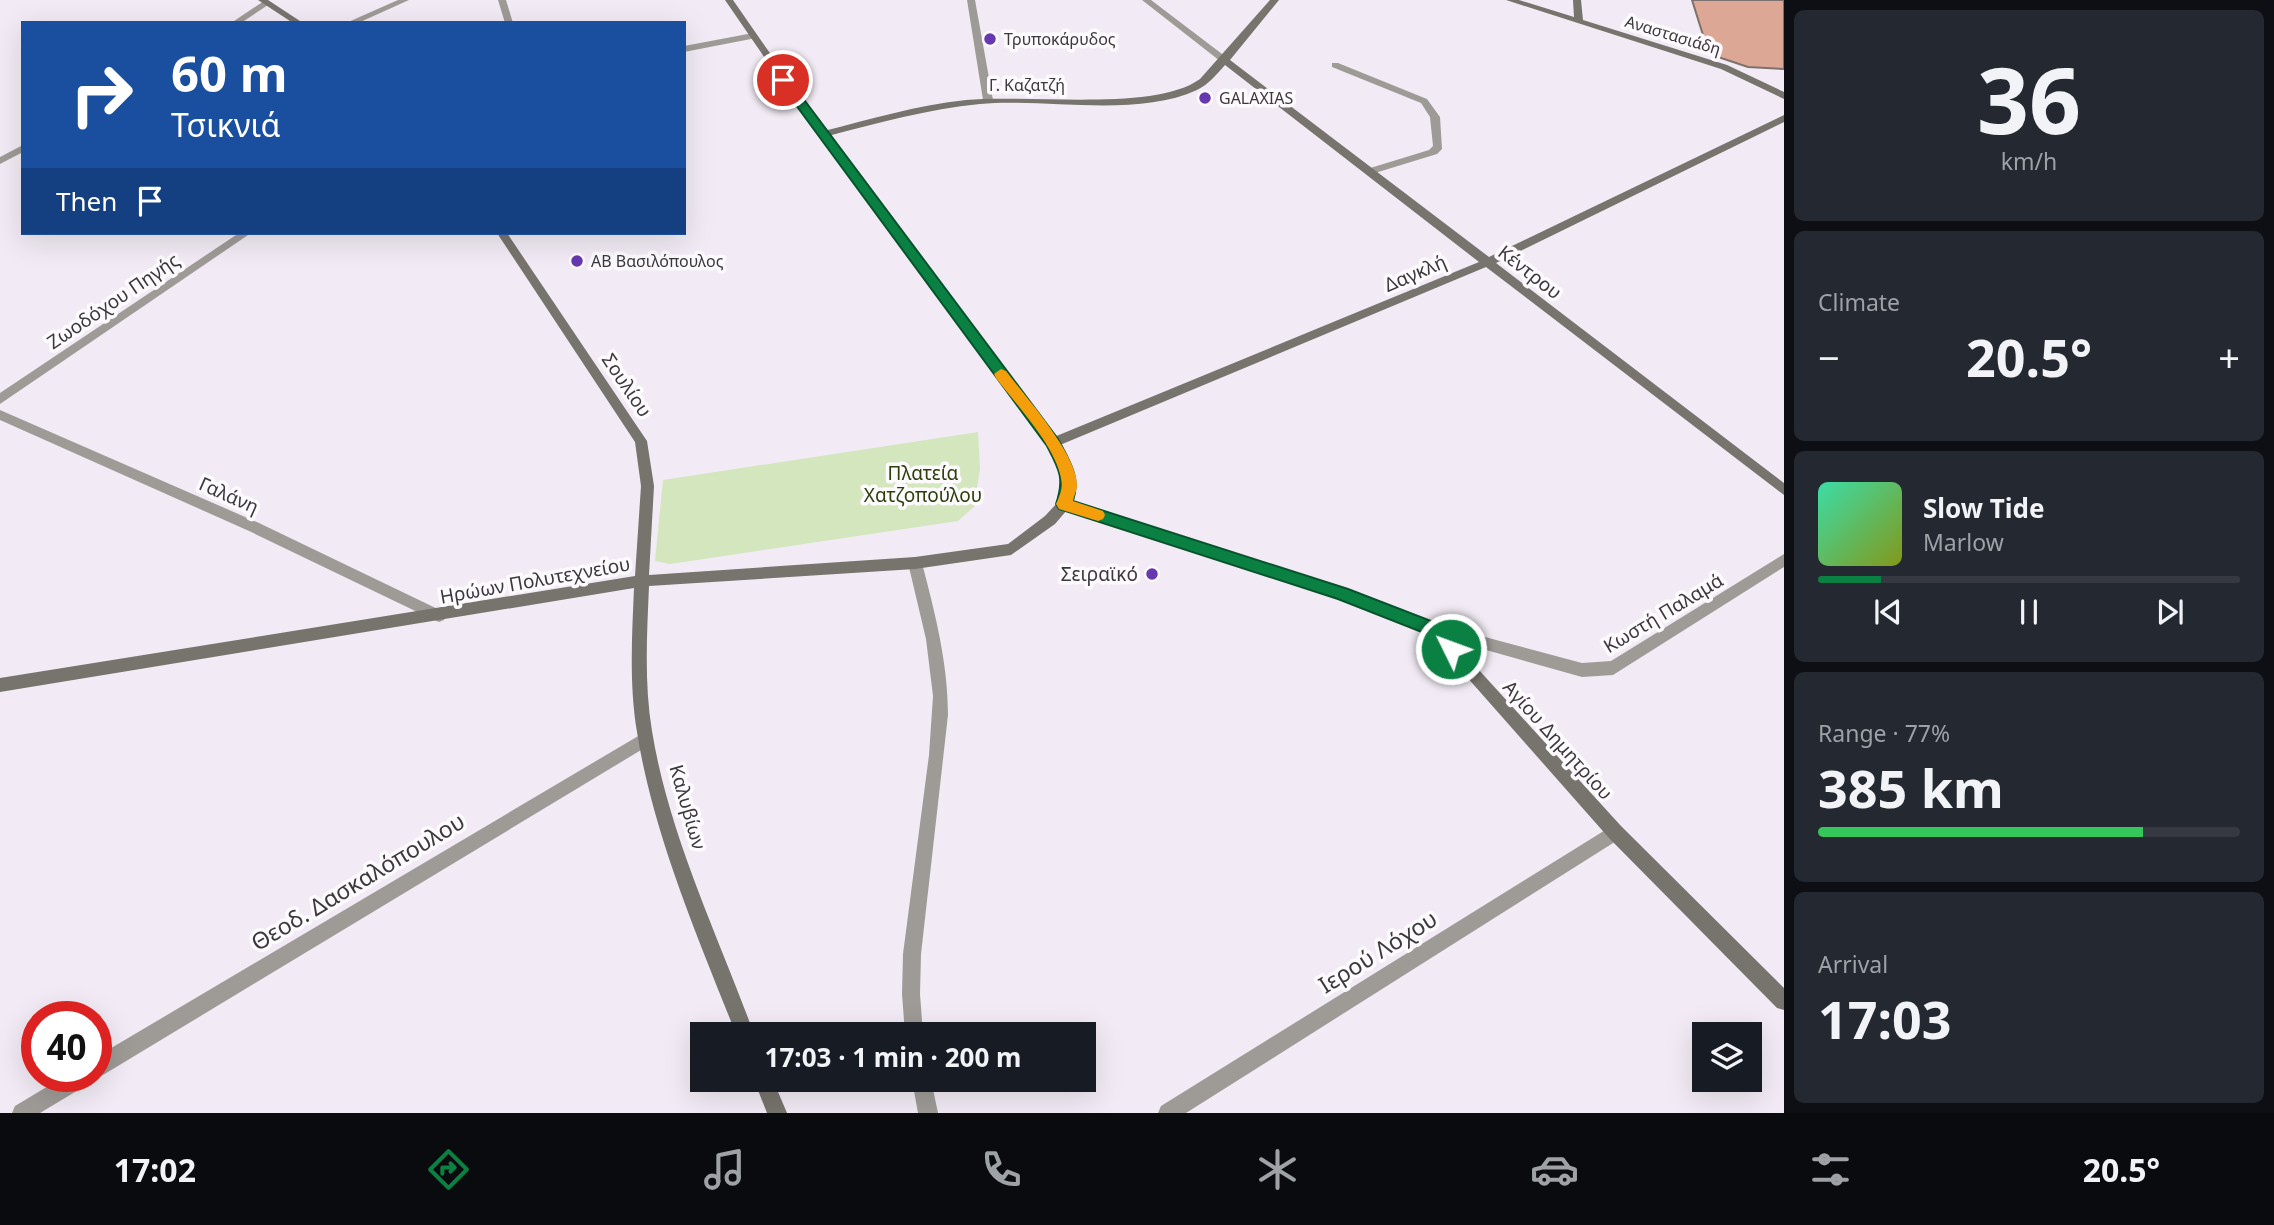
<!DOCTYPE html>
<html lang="en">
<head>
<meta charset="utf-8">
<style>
	:root { --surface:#171b24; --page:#242831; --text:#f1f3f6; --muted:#9ea1a6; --line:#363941; --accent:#0b8043 }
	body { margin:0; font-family:"Noto Sans",sans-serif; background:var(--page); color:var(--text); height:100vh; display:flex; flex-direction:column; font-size:26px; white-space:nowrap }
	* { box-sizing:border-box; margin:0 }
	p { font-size:23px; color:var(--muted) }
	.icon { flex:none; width:38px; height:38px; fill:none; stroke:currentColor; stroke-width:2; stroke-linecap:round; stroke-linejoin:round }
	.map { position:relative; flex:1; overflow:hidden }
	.sheet { display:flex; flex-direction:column; gap:10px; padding:10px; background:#0d0f14; width:490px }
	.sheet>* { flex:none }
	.banner { position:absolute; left:21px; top:21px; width:665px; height:214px; border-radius:0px; box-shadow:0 7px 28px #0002; background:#1a4fa0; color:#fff; overflow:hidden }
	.buttons { position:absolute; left:1692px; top:1022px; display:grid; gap:14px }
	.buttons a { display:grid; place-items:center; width:70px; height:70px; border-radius:0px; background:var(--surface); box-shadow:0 7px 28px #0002; font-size:35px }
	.speed { position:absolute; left:21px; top:1001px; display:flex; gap:14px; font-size:35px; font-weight:700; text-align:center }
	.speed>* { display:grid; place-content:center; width:91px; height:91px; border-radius:50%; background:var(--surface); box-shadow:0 7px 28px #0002; line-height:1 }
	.speed .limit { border:10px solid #d22; background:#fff; color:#111 }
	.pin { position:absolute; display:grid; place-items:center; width:60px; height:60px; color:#fff; margin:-30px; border:4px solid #fff; border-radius:50%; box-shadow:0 2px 7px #0007 }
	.me { position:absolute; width:77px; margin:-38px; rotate:312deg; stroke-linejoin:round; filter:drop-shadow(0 0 5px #0008) }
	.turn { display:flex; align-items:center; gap:24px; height:147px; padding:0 35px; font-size:32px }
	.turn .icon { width:91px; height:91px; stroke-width:2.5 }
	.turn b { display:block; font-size:49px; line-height:60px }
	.then { display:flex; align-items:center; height:66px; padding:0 35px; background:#0003; gap:14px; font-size:26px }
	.big { font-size:52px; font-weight:700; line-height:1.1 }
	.sheet .tile { flex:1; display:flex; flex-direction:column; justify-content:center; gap:10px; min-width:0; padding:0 24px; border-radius:10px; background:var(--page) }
	.sheet .dial { align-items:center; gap:0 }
	.dial b { font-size:91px; line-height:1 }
	.song { display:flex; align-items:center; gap:21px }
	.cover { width:84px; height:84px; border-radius:10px; background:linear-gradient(135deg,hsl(160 70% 55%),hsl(70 70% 35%)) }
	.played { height:7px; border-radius:4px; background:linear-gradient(90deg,var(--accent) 15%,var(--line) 15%) }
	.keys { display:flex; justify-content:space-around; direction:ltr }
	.heat { display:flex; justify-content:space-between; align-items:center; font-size:38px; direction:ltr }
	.charge { height:10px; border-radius:5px; background:linear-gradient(90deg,#34c759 77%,var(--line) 0) }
	.trip { position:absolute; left:690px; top:1022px; width:406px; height:70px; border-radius:0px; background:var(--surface); box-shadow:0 7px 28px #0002; font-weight:700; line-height:70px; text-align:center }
	.menu { display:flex; height:112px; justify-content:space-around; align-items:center; background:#090b0e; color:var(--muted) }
	.menu .icon { width:49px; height:49px }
	.menu .selected { color:var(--accent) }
	.menu b { font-size:32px; color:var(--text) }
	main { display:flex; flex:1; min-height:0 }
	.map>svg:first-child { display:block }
	.green { fill:#d4e6bd }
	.building { fill:#dca895; stroke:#7c716d; stroke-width:2 }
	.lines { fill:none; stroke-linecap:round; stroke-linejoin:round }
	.lane { fill:#9e9b97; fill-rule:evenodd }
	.street { fill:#9e9b97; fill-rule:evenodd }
	.secondary { fill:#77736d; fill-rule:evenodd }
	.route { fill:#0b8043; stroke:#07532c; stroke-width:2 }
	.slow { fill:#f59e0b }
	.poi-dot { fill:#6738b0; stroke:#fdfafe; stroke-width:2.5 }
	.labels { text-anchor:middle; stroke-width:7; stroke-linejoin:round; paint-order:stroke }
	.far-street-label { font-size:16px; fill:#3c393d; stroke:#fdfafe }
	.far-poi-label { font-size:16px; fill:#3c393d; stroke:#fdfafe; text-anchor:start }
	.street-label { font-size:19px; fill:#3c393d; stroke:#fdfafe }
	.park-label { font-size:19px; fill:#2d3f0b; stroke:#fdfafe }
	.poi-label { font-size:19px; fill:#3c393d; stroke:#fdfafe; text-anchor:end }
	.near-street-label { font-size:23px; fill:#3c393d; stroke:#fdfafe }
</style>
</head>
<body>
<main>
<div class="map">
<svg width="1784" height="1113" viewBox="0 0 1784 1113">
	<rect width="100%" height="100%" fill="#f2ebf5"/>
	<path class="green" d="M978,432L980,469L974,507L958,521L670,564L655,561L663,480Z"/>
	<path class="building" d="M1692,0H1784V69L1748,67L1709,54Z"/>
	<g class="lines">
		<path class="lane" d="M1332,63H1338L1427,99L1440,117L1442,149L1437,154L1375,173H1367V169L1429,150L1433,146L1430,117L1421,103L1332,67Z"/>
		<g class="street">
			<path d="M398,0H409L358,23H346Z"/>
			<path d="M498,0H506L513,23H505Z"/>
			<path d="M967,0H975L993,100L988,103L983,100Z"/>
			<path d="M1142,0H1151L1226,57V61H1220Z"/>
			<path d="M264,1L271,3L241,23H231Z"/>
			<path d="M753,33L756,34V38L684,52V46Z"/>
			<path d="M23,145V152L0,164V157Z"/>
			<path d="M239,233H251L0,404V393Z"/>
			<path d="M0,410L259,523L444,612L446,616L444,620L439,622L434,620L249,531L0,420Z"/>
			<path d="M1784,554V567L1613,675L1582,677L1433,635L1428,633L1426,629L1428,625L1433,623L1582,663L1611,661Z"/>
			<path d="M915,557L920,559L922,563C935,613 948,663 948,715L921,954L920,994L923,1034H905L902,994L903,954L929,755L933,696L926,639L908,563L910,559Z"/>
			<path d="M645,732L651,734L653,739L651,744L103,1075L96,1078L93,1076H96V1057Z"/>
			<path d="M1615,824L1621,826L1623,832L1621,838L1186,1113H1158L1161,1106Z"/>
			<path d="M65,1076H92L90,1083L40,1113H12L15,1106Z"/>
			<path d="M912,1080H931L938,1113H918Z"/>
		</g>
		<g class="secondary">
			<path d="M258,0H268L303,23H293Z"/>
			<path d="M725,0H733L824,131C871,119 918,105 966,100C1026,94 1155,112 1200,79L1270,0H1279L1230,60L1489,257L1784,115V122L1496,263L1784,483V495L1486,267L1060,445C1072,466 1080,477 1072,501L1304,575L1438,625L1621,826L1784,988V1010L1777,1008L1609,838L1428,633L1301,586L1067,510L1055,524L1011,555L915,569L649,586C647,634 644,683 652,731C669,836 718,935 754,1034H736C698,938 653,834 637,732C629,685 632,635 634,588L0,692V678L635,576L641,486L635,442L497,233H507L647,441L654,486L649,575L915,557L1008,544L1045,516L1058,502L1063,486L1059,468L1047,446L819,137ZM1225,65L1479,262L1054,437L828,136C878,123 928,109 980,104C1046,98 1136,118 1197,90C1208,85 1217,74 1225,65Z"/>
			<path d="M1506,0H1519L1574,17L1573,0H1581L1583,20L1727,65L1784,92V99L1721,69Z"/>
			<path d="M754,1080H773L787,1113H767Z"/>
		</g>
	</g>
	<path class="route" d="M779,77H787L1058,439C1069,460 1081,477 1073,501L1348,589L1439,624L1460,649L1457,655L1451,657L1445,655L1427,634L1338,599L1059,509L1056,504C1065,478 1059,469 1047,446L779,82Z"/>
	<path class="slow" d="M1001,369L1006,371C1025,396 1077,454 1077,485C1077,490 1074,496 1073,501L1103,511L1105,515L1103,519L1098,521L1059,509L1056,504C1059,498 1062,490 1062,484C1059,449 1017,406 996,378L994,374Z"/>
	<g class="poi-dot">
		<circle cx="990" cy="39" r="7"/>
		<circle cx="1205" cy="98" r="7"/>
		<circle cx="577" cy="261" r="7"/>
		<circle cx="1152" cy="574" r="7"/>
	</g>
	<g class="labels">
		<g class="far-street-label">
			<text transform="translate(1673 35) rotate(17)" y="6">Αναστασιάδη</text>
			<text x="1027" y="91">Γ. Καζατζή</text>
		</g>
		<g class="far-poi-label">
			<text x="1004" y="45">Τρυποκάρυδος</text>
			<text x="1219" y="104">GALAXIAS</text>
			<text x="591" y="267">ΑΒ Βασιλόπουλος</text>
		</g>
		<g class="street-label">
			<text transform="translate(1530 272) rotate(38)" y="7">Κέντρου</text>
			<text transform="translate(1415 273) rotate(-23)" y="7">Δαγκλή</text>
			<text transform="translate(113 301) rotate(-34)" y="7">Ζωοδόχου Πηγής</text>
			<text transform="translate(627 385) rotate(56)" y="7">Σουλίου</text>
			<text transform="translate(229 495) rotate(24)" y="7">Γαλάνη</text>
			<text transform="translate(535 580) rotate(-10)" y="7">Ηρώων Πολυτεχνείου</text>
			<text transform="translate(1663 613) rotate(-31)" y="7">Κωστή Παλαμά</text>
			<text transform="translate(1558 740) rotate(48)" y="7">Αγίου Δημητρίου</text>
			<text transform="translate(688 807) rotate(74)" y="7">Καλυβίων</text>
		</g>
		<g class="park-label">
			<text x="923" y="480">Πλατεία<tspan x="923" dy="22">Χατζοπούλου</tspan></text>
		</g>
		<g class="poi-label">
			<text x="1138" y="581">Σειραϊκό</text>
		</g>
		<g class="near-street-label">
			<text transform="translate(358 882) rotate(-31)" y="8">Θεοδ. Δασκαλόπουλου</text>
			<text transform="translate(1378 952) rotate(-32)" y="8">Ιερού Λόχου</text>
		</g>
	</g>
</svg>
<div class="buttons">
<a><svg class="icon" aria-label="layers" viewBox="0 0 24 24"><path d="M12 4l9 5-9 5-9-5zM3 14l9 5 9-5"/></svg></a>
</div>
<div class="speed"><div class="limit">40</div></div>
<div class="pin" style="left:783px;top:80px;background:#d93025"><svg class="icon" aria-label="arrive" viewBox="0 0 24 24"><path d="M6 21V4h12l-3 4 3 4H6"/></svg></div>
<svg class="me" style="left:1451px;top:649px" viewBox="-20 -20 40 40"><circle r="17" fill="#0b8043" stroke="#fff" stroke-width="3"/><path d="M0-11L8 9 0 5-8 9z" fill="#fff"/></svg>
<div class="trip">17:03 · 1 min · 200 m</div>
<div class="banner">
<div class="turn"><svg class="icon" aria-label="right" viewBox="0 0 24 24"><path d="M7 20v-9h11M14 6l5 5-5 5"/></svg><div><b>60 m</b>Τσικνιά</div></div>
<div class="then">Then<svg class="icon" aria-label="arrive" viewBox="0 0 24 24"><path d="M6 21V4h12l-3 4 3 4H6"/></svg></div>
</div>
</div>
<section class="sheet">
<div class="tile dial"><b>36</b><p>km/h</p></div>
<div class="tile"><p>Climate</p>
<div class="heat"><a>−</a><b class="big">20.5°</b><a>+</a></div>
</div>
<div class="tile">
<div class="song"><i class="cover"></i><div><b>Slow Tide</b><p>Marlow</p></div></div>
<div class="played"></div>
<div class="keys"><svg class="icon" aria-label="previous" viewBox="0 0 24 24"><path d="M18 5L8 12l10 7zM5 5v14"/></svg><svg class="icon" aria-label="pause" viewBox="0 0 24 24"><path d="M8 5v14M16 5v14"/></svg><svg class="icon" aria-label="next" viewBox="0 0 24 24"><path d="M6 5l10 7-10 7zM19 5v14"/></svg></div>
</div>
<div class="tile"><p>Range · 77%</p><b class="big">385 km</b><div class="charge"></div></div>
<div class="tile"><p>Arrival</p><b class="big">17:03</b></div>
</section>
</main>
<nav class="menu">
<b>17:02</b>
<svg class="icon selected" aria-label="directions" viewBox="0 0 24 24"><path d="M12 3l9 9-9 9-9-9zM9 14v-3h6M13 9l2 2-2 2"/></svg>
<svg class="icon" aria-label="music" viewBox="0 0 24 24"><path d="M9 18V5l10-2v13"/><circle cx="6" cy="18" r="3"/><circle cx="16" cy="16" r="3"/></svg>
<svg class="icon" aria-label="phone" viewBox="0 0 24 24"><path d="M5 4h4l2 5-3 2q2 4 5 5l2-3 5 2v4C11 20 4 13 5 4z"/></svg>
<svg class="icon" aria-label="climate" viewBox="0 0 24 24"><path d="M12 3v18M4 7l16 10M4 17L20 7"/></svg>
<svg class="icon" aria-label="car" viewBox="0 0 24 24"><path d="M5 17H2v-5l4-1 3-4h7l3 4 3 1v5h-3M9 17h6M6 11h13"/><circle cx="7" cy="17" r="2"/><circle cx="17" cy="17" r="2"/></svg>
<svg class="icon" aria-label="filters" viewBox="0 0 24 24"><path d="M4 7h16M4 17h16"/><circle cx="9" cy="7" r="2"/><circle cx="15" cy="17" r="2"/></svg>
<b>20.5°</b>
</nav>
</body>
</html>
